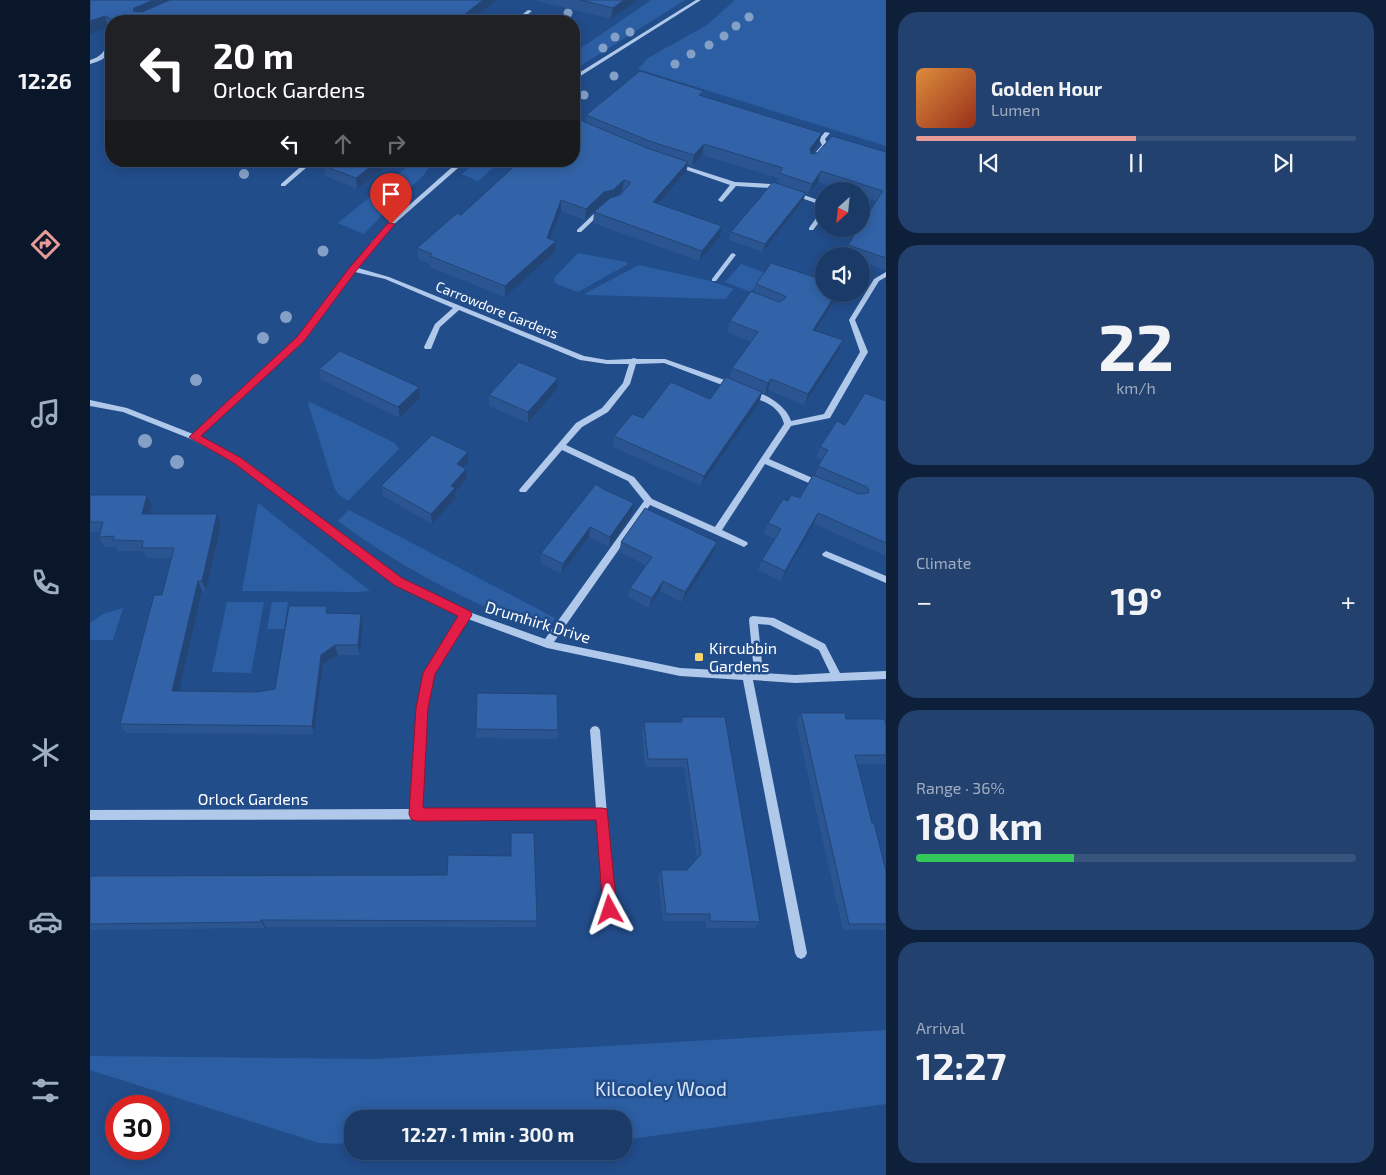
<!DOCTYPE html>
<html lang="en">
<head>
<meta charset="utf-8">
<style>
	:root { --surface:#1a3a68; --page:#23416e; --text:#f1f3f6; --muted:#9fadc0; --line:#38547c; --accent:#e69b98 }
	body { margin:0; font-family:"Exo 2",sans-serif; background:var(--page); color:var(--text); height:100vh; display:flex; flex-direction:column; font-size:19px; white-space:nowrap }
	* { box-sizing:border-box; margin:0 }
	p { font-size:16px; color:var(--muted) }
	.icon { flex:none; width:28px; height:28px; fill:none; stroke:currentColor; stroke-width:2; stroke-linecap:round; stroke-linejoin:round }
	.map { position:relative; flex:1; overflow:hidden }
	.sheet { display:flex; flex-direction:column; gap:12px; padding:12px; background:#0e2039; width:500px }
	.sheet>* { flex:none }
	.guide { position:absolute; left:15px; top:15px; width:475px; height:152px; border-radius:20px; box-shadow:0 2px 12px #0003,0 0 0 1px var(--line); background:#202124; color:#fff; overflow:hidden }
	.needle { width:32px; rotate:207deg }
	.buttons { position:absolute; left:725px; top:182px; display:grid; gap:10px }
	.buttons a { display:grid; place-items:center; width:55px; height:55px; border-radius:50%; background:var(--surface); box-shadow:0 2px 12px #0003,0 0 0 1px var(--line); font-size:25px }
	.speed { position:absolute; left:15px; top:1095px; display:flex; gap:10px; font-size:25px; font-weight:700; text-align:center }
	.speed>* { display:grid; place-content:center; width:65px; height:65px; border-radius:50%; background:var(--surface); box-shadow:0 2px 12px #0003,0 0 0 1px var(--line); line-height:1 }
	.speed .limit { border:8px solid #d22; background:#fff; color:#111 }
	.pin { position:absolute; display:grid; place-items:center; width:42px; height:42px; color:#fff; margin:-51px -21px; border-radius:50% 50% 50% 0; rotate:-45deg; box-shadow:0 0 5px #0007 }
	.pin .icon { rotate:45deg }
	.me { position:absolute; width:55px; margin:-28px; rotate:355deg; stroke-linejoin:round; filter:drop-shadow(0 0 4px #0008) }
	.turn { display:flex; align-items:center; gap:18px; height:105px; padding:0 25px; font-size:22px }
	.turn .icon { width:65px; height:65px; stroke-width:2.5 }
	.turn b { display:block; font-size:35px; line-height:42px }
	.lanes { display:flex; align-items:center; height:48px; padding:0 25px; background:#0003; justify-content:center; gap:25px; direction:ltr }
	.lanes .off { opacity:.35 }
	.big { font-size:38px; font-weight:700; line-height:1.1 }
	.sheet .widget { flex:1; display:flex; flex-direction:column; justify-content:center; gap:8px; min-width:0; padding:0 18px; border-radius:20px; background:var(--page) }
	.sheet .dial { align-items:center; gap:0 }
	.dial b { font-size:65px; line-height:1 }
	.song { display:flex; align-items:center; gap:15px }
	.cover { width:60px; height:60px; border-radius:8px; background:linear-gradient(135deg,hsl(30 70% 55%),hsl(10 70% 35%)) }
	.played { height:5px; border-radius:2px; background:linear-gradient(90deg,var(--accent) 50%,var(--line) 50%) }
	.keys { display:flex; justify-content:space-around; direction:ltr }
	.heat { display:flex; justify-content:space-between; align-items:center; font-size:28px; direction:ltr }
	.charge { height:8px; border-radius:4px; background:linear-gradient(90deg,#34c759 36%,var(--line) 0) }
	.trip { position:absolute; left:254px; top:1110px; width:288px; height:50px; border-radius:20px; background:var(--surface); box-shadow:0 2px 12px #0003,0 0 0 1px var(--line); font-weight:700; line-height:50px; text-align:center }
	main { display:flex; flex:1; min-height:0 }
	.dock { display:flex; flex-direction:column; width:90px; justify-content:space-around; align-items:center; background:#0a172a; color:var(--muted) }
	.dock .icon { width:35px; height:35px }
	.dock .active { color:var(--accent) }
	.dock b { font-size:22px; color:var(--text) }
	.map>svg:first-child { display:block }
	.green { fill:#2c5ea3 }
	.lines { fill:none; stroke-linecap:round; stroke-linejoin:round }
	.minor { fill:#b0c9eb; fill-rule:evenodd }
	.tree { fill:#84a0c7 }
	.wall { fill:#2b5590; fill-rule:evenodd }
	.shaded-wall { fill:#234576 }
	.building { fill:#3263a8; stroke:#234576 }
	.route { fill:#e11d48; stroke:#92132f }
	.poi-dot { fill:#f6d472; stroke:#224d8b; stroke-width:2 }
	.labels { text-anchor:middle; stroke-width:5; stroke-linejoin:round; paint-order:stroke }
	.far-street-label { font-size:14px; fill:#fff; stroke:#224d8b }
	.street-label { font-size:16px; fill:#fff; stroke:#224d8b }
	.poi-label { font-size:16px; fill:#fff; stroke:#224d8b; text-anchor:start }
	.near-park-label { font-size:19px; fill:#d5e4f8; stroke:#224d8b }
</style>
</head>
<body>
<main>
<nav class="dock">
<b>12:26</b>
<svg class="icon active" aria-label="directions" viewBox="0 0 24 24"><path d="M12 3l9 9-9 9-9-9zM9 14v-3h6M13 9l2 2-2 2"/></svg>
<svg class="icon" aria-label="music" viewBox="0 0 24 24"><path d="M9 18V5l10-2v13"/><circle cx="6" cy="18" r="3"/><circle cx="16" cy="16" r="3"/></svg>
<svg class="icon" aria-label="phone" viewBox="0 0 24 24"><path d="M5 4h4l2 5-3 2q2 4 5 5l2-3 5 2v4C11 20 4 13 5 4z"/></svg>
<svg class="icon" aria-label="climate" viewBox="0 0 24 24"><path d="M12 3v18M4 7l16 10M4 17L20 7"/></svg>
<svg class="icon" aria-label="car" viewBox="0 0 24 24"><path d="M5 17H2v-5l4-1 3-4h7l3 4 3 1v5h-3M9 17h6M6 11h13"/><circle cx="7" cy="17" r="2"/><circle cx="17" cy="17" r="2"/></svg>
<svg class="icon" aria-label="filters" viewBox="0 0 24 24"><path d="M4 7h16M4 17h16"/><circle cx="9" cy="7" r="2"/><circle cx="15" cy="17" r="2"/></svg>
</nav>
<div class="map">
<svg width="796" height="1175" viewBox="0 0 796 1175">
	<rect width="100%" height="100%" fill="#224d8b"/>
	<g class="green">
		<path d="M561,0H595L484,70V53Z"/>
		<path d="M645,0H796V146L548,69L558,58L617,25Z"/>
		<path d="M324,161H337L338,169L332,177L304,202L274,234L248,223Z"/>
		<path d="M386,161H411L388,181L372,174Z"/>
		<path d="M488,253L536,262L538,264L488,292L466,284L464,278Z"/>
		<path d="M651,264L676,273L661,292L635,282Z"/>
		<path d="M549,265L617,280L644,289L635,299L500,295L494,294Z"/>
		<path d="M220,402L305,443L309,449L258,501L248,494L244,487L218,403Z"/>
		<path d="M168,503L280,591L266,592L152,591Z"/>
		<path d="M259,510L465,618L456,632C381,604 312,569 248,521Z"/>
		<path d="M137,602H174L161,673L122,672Z"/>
		<path d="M182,602H198L194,629H177Z"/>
		<path d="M33,608L23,640H0V623L13,614Z"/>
		<path d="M796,1030V1104L533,1140L532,1119H262V1144L229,1143L0,1070V1056L286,1059Z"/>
	</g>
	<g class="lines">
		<g class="minor">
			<path d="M606,0H611L484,80V76Z"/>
			<path d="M438,10L442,11L429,21H424Z"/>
			<path d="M19,41H21C21,56 14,60 0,64V60C11,57 15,51 19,41Z"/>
			<path d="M735,132L740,133L735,139L738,145L731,153H727L726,152L732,145L729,139Z"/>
			<path d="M217,161H224L195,186H191V184Z"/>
			<path d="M369,161H376L303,225L287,242L268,268L299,277L494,356L517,360L541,359L544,358L547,359H575L646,384V388H640L574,363L546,364L540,384L518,412L492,427L476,445L544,477L562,499L625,527L694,424C690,406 673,401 657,395V391C672,390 697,406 701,421L734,414L770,352L759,320L784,279L796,272V277L789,281L765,320L778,352L740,418L701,426L679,459L734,483L735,485L734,487H728L675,464L632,530L657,542L658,544L654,547L560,505L464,642L590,668L664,672L659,620L660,617L663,616L684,618L735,644L750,673L796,671V679L705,683L663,680L717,953L715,957L711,959L707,957L705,953L653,680L590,676L457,648L378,619L343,674L337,708L331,809H506L500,730L502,727L505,726L508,727L510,730L525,910L524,914L520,915L516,914L515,910L507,819L0,820V810L321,809L327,708L334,673L370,616L305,583L145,462L101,439L33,412L0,406V400L37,408L103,434L208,337L283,240L299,223ZM265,272L295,279L363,308L345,324L334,347L335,349H341L350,327L369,310L490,360L517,364H539L533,383L512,408L486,423L429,490L430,492H436L472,450L538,481L554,501L455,639L379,612L311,579L151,458L109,436L214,341ZM668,624L680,625L729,650L740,673L705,675L673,673Z"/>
			<path d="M585,164H589L645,182L681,184L693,189L690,191L680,188L646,186L633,201L631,202L628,200L640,185L585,166Z"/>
			<path d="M705,192L734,202V206L703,195L702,194Z"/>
			<path d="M510,208L515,209L491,232H487V230Z"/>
			<path d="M734,209V216L723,230H719V228L732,210Z"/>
			<path d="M643,253L646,255L645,256L626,281H622V279L641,254Z"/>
			<path d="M736,551L796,576V583L733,556L732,554Z"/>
		</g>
	</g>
	<g class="tree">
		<circle cx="478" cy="13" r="4.5"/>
		<circle cx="659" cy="17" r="4.5"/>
		<circle cx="646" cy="26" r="4.5"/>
		<circle cx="540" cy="32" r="4.5"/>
		<circle cx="634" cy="36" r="4.5"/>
		<circle cx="525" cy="37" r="4.5"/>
		<circle cx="619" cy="45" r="4.5"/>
		<circle cx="513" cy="48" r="4.5"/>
		<circle cx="601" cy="54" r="4.5"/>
		<circle cx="585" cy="64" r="4.5"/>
		<circle cx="524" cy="76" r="4.5"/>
		<circle cx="494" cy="95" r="4.5"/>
		<circle cx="154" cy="174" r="5"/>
		<circle cx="233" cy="251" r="5.5"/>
		<circle cx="196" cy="317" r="6"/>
		<circle cx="173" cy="338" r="6"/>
		<circle cx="106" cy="380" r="6"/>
		<circle cx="55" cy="441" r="7"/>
		<circle cx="87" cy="462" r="7"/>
	</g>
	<g class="wall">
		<path d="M0,0L380,21H21V29L18,27Z"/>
		<path d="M443,0H548L521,19Z"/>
		<path d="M613,96L732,133L729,143L721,154L796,152V270L771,262V256H754L758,245L786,201L771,197V191H755L728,182L718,195L715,194L713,201L673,252L639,240L641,232L687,183L688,178L612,155L602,166L598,165L596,172L569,204L632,226L630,237L609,261L503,223L504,212L516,202L513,203L495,220L471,211L460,239L465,252L415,297L340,267V264L328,259L327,248L495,123L496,115ZM532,191H533L530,195L527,196Z"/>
		<path d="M240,161H303L267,189L235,176L234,166Z"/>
		<path d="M666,284L747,297L726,331L753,340L749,351L714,405L678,390L675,394L672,393L669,403L611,486L523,447L524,436L553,418L620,399L639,378L642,368L661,342L637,332L640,321L664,292Z"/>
		<path d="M229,369L330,398L310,418L231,380Z"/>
		<path d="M467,389L438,423L399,406V395Z"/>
		<path d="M796,401V556L724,524L691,581L668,570L672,560L685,539L674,534L678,523L698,501L710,498L725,475L732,460L726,458L730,447L755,425Z"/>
		<path d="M378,452V462L373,468L376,469L377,479L365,492L366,498L342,524L293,496L291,486Z"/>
		<path d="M513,489L544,503L542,514L519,547L499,537L471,574L451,563V553Z"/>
		<path d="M0,495H57L62,505L60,514H127L131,525L116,591H112L89,691L167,692L185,689L239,613L271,614L273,623L270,655H248L233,664L224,734L36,733L30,724L72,595L81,558H57L53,551H28L26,547H14L9,537L10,532H0Z"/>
		<path d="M531,542H627L624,552L592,602L570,591L559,608L538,597L540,588L556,565L529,552Z"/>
		<path d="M711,713L756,719L796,725V764H767L782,823L796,871V930H753L706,722Z"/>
		<path d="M592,717L670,922L665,928H616V921H573L568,877L571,870H597L607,859L594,767H555L552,731L554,722H590Z"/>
		<path d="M386,729L468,730L467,739L386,738Z"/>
		<path d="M421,833L447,921L446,927H176L175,928L0,930V876L357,875L421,856Z"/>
	</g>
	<g class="shaded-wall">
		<path d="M64,0H93L47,19L43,11L44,8Z"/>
		<path d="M393,0H407L380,21H366Z"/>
		<path d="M534,0H548L521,19L523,8Z"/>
		<path d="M15,16L18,27L0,34V21Z"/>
		<path d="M732,133L729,143L717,160L720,149Z"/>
		<path d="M614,144L612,155L602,166L604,155Z"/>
		<path d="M288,161H303L267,189L266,178Z"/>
		<path d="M598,162L596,172L561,212L563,202Z"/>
		<path d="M731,171L728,182L718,195L722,184Z"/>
		<path d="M534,180L532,191L522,200L513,203L495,220L496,209L514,192Z"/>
		<path d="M716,193L713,201L673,252L675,244Z"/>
		<path d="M471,200V211L456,249L457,238Z"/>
		<path d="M632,226L630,237L609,261L612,251Z"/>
		<path d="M466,241L465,252L415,297V286Z"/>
		<path d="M746,294H748L747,297L719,341L723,330Z"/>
		<path d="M753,340L749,351L714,405L718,394Z"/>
		<path d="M468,378L467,389L438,423V412Z"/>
		<path d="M681,379L678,390L675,394L678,383Z"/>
		<path d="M329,387L330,398L310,418L308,407Z"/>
		<path d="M672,392L669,403L611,486L614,476Z"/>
		<path d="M378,452V462L367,474V464Z"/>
		<path d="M376,469L377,479L365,492L366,498L342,524L341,514L361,486Z"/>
		<path d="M57,495L62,505L57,525L52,514Z"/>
		<path d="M544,503L542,514L519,547L520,537Z"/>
		<path d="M728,513L724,524L691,581L695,571Z"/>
		<path d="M127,514L131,525L116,591L112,581Z"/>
		<path d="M500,527L499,537L471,574L473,564Z"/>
		<path d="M627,542L624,552L592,602L595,592Z"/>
		<path d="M108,581L112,591L87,700L82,691Z"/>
		<path d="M573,581L570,591L559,608L562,598Z"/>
		<path d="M271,614L273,623L270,655L268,645Z"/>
		<path d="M245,645L248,655L233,664L224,734L222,726L231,655Z"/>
		<path d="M171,920L176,927L175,928L171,922Z"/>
	</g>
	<g class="building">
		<path d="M0,0H64L44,8L43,11L52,12L80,0H393L366,21H25L15,16L0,21Z"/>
		<path d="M490,0H534L523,8Z"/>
		<path d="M550,71L614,91L609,95L732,133L720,149L721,154L727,153L742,136L796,152V258L758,245L768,229H771V224L793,191L731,171L722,184L689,173L693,168L614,144L604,155L562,142L496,115Z"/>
		<path d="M490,120L557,148L598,162L563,202L632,226L612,251L504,212L520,198L530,195L540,184V182L534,180L523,190L514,192L496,209L471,200L457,238L466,241L415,286L340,256L342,254L327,248L367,213L371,215L430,161H484V125Z"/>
		<path d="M240,161H288L266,178L234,166Z"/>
		<path d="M683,182L716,193L675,244L641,232Z"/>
		<path d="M681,263L734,280V294H746L723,330L753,340L718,394L681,379L678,383L642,368L668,332L640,321L661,291L689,302L696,298L695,296L666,284Z"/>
		<path d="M250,351L329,387L308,407L229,369Z"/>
		<path d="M429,362L468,378L438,412L399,395Z"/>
		<path d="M636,377L672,392L614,476L524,436L542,414L553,418L581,382L620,399Z"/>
		<path d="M775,393L796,401V543L728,513L695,571L672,560L691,529L678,523L693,499L698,501L701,495L710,498L723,475L769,494L778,493L779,490L777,487L728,466L738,450L730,447L747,421L755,425Z"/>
		<path d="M342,435L378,452L367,464L376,469L361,486L365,488L341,514L291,486Z"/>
		<path d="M506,484L513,489L544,503L520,537L500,527L473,564L451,553Z"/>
		<path d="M0,495H57L52,514H127L112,581H108L82,691L167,692L185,689L199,606H237L236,613L271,614L268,645H245L231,655L222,726L30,724L64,595H72L84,548H52L53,541L23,540L24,536L9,537L13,522H0Z"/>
		<path d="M555,508L627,542L595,592L573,581L562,598L540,588L562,557L531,542Z"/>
		<path d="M387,693L467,694L468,730L386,729Z"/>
		<path d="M711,713H755L756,719H794L796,725V755H765L782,823H784L796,871V924H759Z"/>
		<path d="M592,717H635L670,922L620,921V914H576L571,870H597L611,854L597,759H558L554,722H592Z"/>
		<path d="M421,833H444L447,921L171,920V922L0,924V876L357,875L358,855L421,856Z"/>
	</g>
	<path class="route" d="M298,223L305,224L266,271L214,341L111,436L151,458L312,578L380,611L382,615L380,618L345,674L338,708L333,808H512L517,809L527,910L525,915L520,917L515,915L513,910L506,820L326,821L321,819L319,814L326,708L333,673L368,616L304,585L144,463L99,437L207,337L260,267Z"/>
	<rect class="poi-dot" x="604" y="652" width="10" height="10" rx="2.5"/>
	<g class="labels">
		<g class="far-street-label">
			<text transform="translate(407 310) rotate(22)" y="5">Carrowdore Gardens</text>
		</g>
		<g class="street-label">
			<text transform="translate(448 622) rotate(17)" y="6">Drumhirk Drive</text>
			<text x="163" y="805">Orlock Gardens</text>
		</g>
		<g class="poi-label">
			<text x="619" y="654">Kircubbin<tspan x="619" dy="18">Gardens</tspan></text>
		</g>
		<g class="near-park-label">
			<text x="571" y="1096">Kilcooley Wood</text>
		</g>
	</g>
</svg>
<div class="buttons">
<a><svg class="needle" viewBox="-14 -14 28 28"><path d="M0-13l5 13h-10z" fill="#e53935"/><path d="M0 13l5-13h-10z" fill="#9fadc0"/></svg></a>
<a><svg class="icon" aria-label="sound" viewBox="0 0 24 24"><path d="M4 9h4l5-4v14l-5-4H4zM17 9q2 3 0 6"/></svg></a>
</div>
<div class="speed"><div class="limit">30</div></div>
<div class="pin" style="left:301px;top:224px;background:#d93025"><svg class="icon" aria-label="arrive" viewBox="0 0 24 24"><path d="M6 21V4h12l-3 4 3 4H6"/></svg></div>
<svg class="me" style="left:520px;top:910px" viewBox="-20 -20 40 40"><path d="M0-17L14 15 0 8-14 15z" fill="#e11d48" stroke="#fff" stroke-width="4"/></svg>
<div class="trip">12:27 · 1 min · 300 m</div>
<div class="guide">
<div class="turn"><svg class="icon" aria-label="left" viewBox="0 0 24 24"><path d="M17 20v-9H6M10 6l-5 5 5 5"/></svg><div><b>20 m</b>Orlock Gardens</div></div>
<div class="lanes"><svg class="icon" aria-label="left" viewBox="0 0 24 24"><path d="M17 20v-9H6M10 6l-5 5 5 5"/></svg><svg class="icon off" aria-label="ahead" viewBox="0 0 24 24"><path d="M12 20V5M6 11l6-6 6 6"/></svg><svg class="icon off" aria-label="right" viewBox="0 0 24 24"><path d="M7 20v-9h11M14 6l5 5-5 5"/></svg></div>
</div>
</div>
<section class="sheet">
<div class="widget">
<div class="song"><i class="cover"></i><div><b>Golden Hour</b><p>Lumen</p></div></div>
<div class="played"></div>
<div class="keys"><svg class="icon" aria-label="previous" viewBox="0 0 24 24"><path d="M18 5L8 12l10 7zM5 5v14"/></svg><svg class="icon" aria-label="pause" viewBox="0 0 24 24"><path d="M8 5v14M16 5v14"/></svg><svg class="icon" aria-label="next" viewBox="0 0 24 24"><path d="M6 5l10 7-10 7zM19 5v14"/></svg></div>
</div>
<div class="widget dial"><b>22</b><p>km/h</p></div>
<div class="widget"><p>Climate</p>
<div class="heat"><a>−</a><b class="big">19°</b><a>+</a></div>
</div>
<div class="widget"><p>Range · 36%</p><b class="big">180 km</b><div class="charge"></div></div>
<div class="widget"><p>Arrival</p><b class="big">12:27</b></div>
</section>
</main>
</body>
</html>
